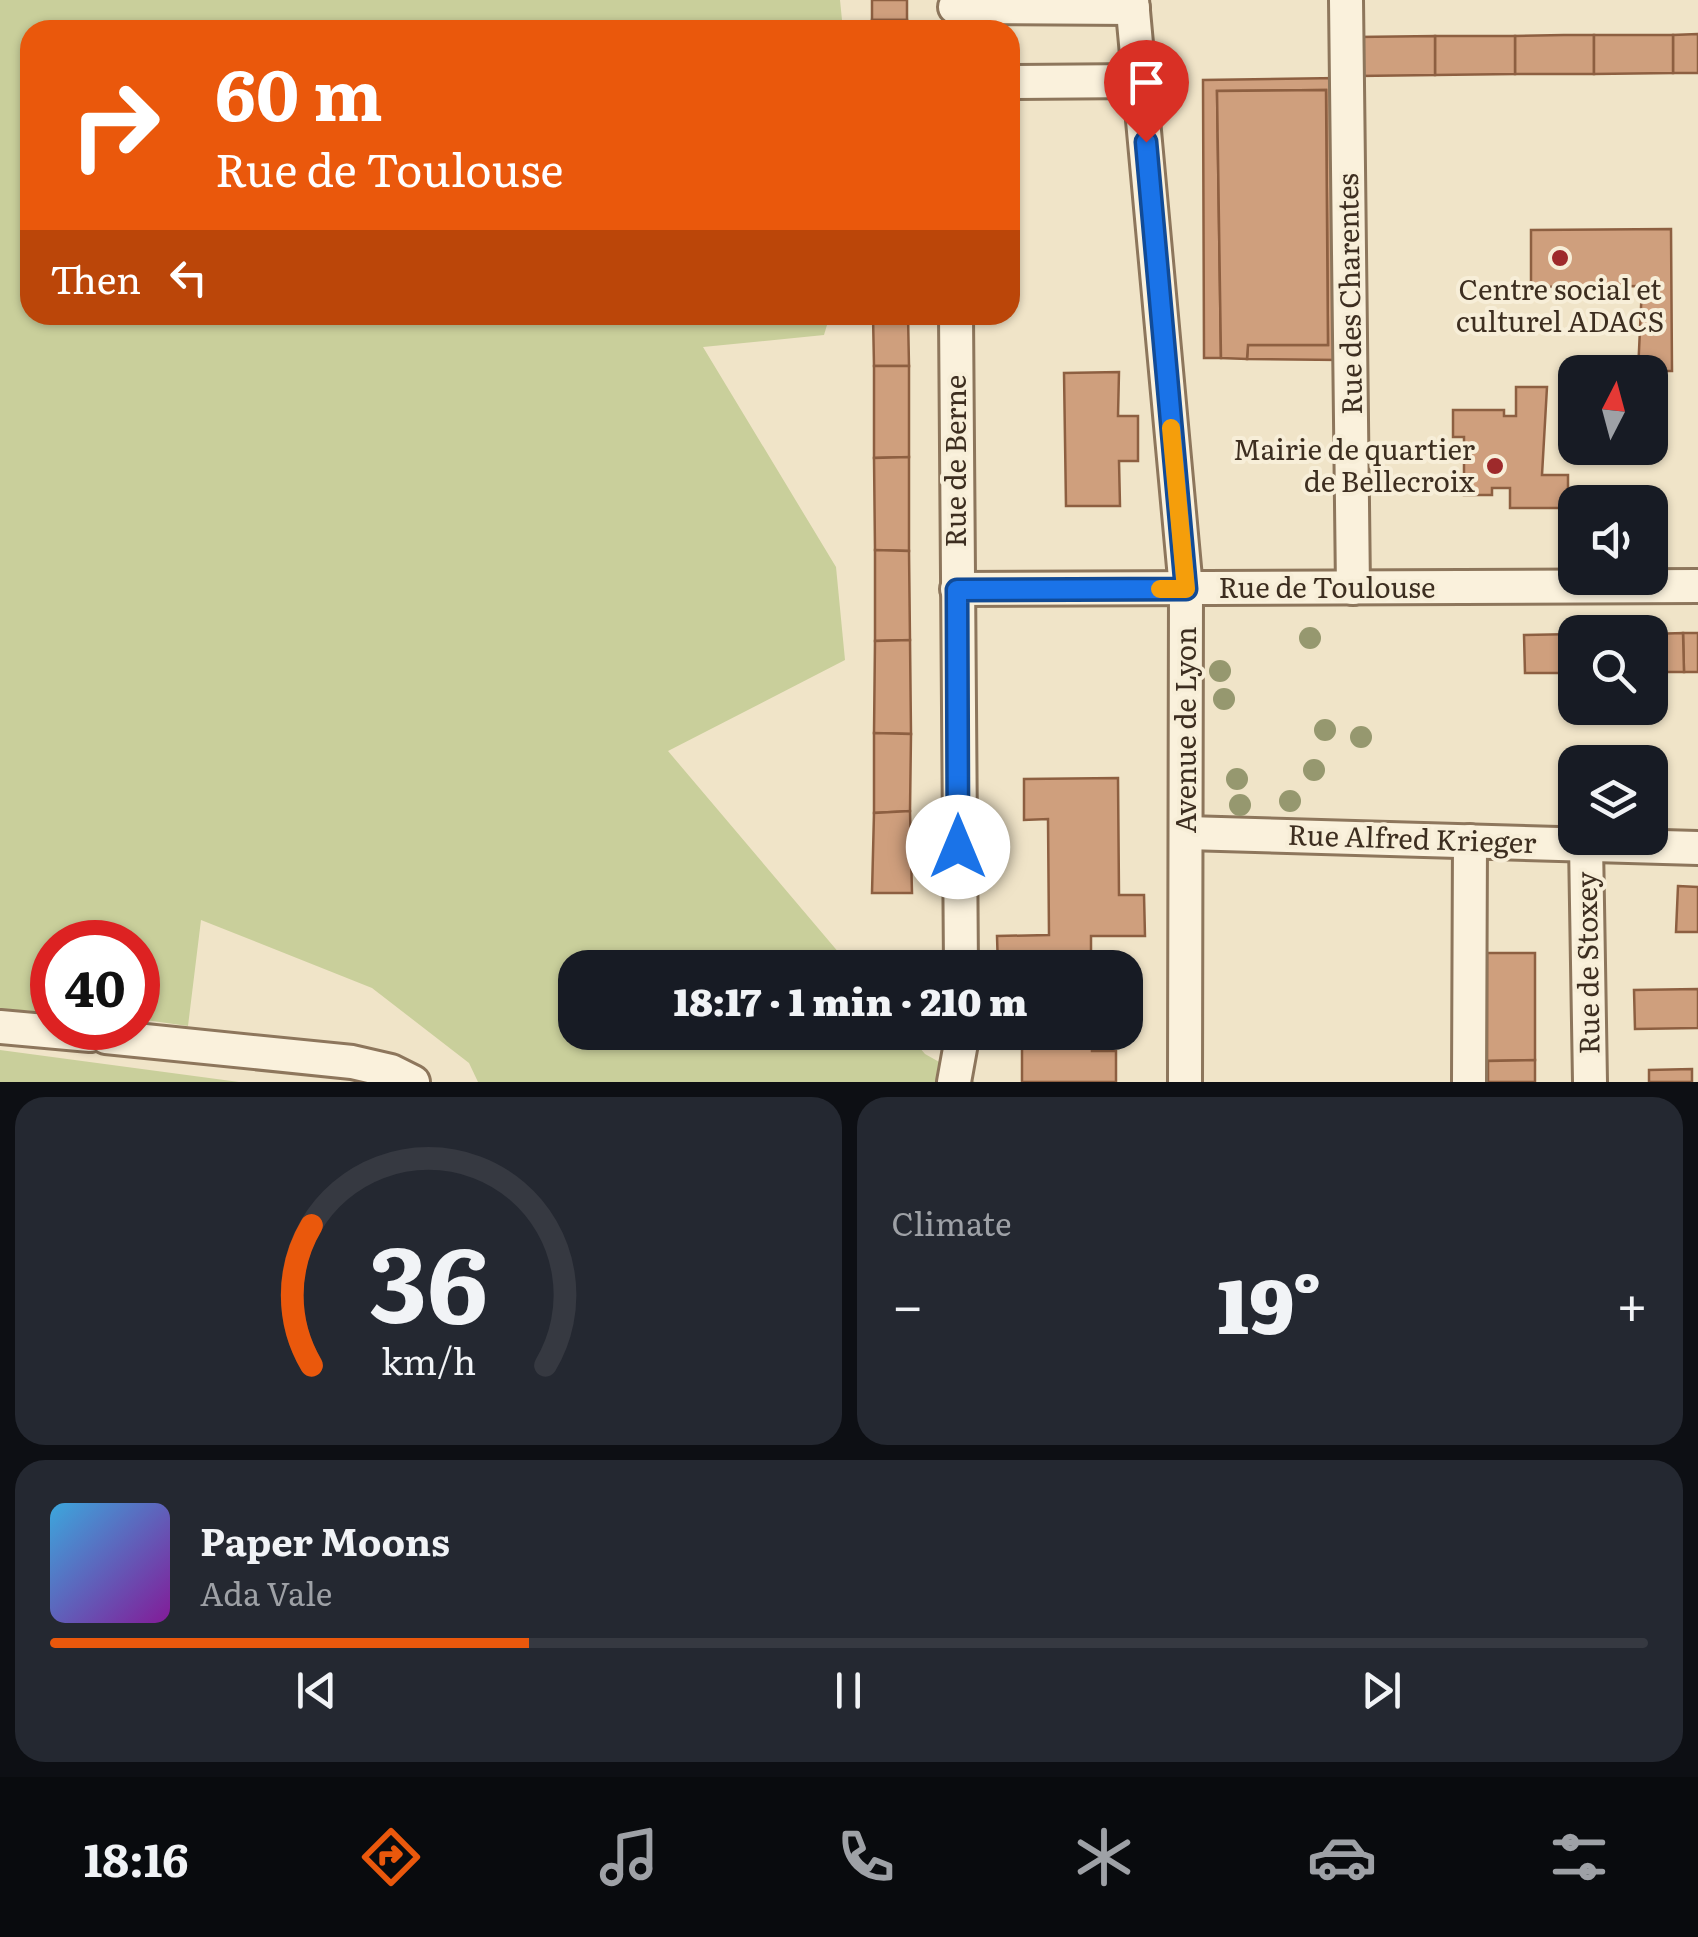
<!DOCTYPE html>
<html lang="en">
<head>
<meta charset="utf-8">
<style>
	:root { --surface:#171b24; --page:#242831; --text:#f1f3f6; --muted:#9ea1a6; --line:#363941; --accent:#ea580c }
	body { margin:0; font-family:Literata,serif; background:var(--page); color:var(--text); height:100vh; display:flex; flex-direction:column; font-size:38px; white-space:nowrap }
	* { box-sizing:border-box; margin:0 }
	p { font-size:32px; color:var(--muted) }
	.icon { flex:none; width:55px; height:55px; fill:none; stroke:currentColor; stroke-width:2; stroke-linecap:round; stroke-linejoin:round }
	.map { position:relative; height:1082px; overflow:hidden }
	.drawer { display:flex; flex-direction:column; gap:15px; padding:15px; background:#0d0f14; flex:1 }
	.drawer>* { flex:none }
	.banner { position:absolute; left:20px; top:20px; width:1000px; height:305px; border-radius:30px; box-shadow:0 2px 8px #0004; background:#ea580c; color:#fff; overflow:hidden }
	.needle { width:65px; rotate:6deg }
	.tools { position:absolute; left:1558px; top:355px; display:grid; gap:20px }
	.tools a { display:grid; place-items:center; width:110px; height:110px; border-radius:20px; background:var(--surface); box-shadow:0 2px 8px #0004; font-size:50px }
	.speed { position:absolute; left:30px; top:920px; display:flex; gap:20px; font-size:50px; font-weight:700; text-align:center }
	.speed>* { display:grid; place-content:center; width:130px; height:130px; border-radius:50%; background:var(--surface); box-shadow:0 2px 8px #0004; line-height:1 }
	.speed .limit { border:15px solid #d22; background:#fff; color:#111 }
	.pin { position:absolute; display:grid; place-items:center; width:85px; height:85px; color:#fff; margin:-102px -42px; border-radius:50% 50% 50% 0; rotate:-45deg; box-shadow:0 0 10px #0007 }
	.pin .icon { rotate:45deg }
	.me { position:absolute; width:110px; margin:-55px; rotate:0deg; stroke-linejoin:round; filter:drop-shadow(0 0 8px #0008) }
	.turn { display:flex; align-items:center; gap:35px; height:210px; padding:0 30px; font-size:45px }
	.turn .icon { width:130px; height:130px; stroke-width:2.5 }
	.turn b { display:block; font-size:70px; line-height:85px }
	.then { display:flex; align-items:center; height:95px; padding:0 30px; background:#0003; gap:20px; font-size:38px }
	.big { font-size:75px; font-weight:800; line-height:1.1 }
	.drawer .tile { flex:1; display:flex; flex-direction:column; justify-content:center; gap:15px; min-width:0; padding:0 35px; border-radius:30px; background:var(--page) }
	.drawer .dial { align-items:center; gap:0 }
	.dial svg { height:260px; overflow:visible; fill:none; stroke:var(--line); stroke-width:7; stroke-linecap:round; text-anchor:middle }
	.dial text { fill:var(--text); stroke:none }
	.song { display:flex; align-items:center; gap:30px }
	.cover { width:120px; height:120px; border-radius:15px; background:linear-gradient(135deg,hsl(200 70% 55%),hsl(290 70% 35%)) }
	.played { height:10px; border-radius:5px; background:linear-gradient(90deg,var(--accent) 30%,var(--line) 30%) }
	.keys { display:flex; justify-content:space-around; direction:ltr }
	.heat { display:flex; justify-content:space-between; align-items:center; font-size:55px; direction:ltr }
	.drawer .tiles { flex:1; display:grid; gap:15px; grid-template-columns:1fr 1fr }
	.tile:last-child { grid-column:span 2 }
	.trip { position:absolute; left:558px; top:950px; width:585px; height:100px; border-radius:30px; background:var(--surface); box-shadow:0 2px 8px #0004; font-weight:800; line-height:100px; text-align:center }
	.tab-bar { display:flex; height:160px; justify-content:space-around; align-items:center; background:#090b0e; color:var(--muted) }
	.tab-bar .icon { width:70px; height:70px }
	.tab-bar .on { color:var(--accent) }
	.tab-bar b { font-size:45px; color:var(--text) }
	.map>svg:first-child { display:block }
	.green { fill:#c9cf9b }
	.building { fill:#cf9f7d; stroke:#8d5f41; stroke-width:2.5 }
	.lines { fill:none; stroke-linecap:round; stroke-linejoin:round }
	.minor-casing { stroke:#8d765c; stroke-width:38 }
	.minor { stroke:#faf1dc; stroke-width:32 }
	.tree { fill:#96986f }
	.route-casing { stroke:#114b97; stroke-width:25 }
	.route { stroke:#1a73e8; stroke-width:18 }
	.slow { stroke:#f59e0b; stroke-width:18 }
	.poi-dot { fill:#9e2a2b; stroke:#f7eed8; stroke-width:4 }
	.labels { text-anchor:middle; stroke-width:8; stroke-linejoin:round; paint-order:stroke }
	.poi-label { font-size:28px; fill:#3d2e20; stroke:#f7eed8 }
	.street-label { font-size:28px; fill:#3d2e20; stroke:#f7eed8 }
</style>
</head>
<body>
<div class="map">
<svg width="1698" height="1082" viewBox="0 0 1698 1082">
	<rect width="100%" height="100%" fill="#f0e4c8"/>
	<g class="green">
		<path d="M0,0H840L843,30H30V315H830L824,335L703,347L836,567L845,660L668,751L851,967L575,968V1032L907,1033L925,1054L975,1082H478L469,1063L372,988L201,920L188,1026L138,1019V942H52V1012L0,1009Z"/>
		<path d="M0,1050L239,1082H0Z"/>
	</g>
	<g class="building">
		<rect x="872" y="0" width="35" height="20"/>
		<rect x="872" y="20" width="35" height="10"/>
		<path d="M1698,34V73H1673V35Z"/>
		<path d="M1564,35H1594V74H1515V36Z"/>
		<path d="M1594,35H1673V73L1594,74Z"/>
		<path d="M1435,36H1515V74L1435,75Z"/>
		<path d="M1435,36V75L1358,76L1357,37Z"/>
		<path d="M1338,78L1340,360L1247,359L1248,345H1328L1326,90L1217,91L1221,358H1204L1203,80Z"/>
		<path d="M1326,90L1328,345H1248L1247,359L1221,358L1217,91Z"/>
		<path d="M1671,229L1672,371H1655L1654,389H1650V372H1638L1642,286L1531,287V230Z"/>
		<path d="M873,315H908L909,366H874Z"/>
		<path d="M874,366H909V457L874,458Z"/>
		<path d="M1119,372L1118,416H1138V461H1119L1120,506H1066L1064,373Z"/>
		<path d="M1516,387H1547L1542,475H1568V508H1510V488H1492V495H1464V437H1453V410H1504V416H1516Z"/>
		<path d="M909,457V551L875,550L874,458Z"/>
		<path d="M875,550L909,551L910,640L875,641Z"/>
		<path d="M1683,633H1698V672H1684Z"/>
		<path d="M1683,633L1684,672H1650V634Z"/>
		<path d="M1575,634V673H1525L1524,635Z"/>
		<path d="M910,640L911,734L874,733L875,641Z"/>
		<path d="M874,733L911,734L910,811L874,813Z"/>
		<path d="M1118,778L1119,895H1144L1145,936H1091V968H998L997,936L1049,935L1048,819L1024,820V779Z"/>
		<path d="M910,811L912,893H872L874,813Z"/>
		<path d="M1678,886L1698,887V932H1676Z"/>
		<path d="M1487,953H1535V1060L1487,1061Z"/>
		<path d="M1698,989V1028L1635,1029L1634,990Z"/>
		<path d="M1022,1032H1092V1051H1116V1082H1022Z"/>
		<path d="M1535,1060V1082H1488V1061Z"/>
		<path d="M1692,1069V1082H1649V1070Z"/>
	</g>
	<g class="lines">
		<defs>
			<g id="minor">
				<path d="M1132,0L1186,589L1185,1082"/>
				<path d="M1346,0L1353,588"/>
				<path d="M955,7L1133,8"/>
				<path d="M1010,82L1140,81"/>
				<path d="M956,315L961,968"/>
				<path d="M957,589L1698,586"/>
				<path d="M1187,833L1698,848"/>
				<path d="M1586,844L1590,1082"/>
				<path d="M0,1027L90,1035"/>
				<path d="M106,1037L352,1062L391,1071L413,1082"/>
				<path d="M954,1082L963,1032"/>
				<path d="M1469,1082L1470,841"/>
			</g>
		</defs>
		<use href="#minor" class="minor-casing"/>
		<use href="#minor" class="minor"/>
	</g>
	<g class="tree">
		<circle cx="1310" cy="638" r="11"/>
		<circle cx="1220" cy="671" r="11"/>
		<circle cx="1224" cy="699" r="11"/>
		<circle cx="1325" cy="730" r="11"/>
		<circle cx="1361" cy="737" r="11"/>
		<circle cx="1314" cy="770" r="11"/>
		<circle cx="1237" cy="779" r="11"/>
		<circle cx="1290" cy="801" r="11"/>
		<circle cx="1240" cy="805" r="11"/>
	</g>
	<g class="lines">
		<defs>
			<path id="route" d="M958,847L957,590L1186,589L1146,142"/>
		</defs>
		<use href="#route" class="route-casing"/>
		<use href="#route" class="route"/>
		<path class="slow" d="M1160,589H1186L1171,428"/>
	</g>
	<g class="poi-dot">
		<circle cx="1560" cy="258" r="10"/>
		<circle cx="1495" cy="466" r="10"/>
	</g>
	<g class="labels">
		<g class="poi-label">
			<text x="1560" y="300">Centre social et<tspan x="1560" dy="32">culturel ADACS</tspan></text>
			<text x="1475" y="460" text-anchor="end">Mairie de quartier<tspan x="1475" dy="32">de Bellecroix</tspan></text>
		</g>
		<g class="street-label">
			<text transform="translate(1350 294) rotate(-91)" y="10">Rue des Charentes</text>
			<text transform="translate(956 461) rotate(-90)" y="10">Rue de Berne</text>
			<text x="1327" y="598">Rue de Toulouse</text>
			<text transform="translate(1186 730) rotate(-90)" y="10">Avenue de Lyon</text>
			<text transform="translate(1412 839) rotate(2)" y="10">Rue Alfred Krieger</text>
			<text transform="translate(1588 963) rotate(-91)" y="10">Rue de Stoxey</text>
		</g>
	</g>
</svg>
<div class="tools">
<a><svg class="needle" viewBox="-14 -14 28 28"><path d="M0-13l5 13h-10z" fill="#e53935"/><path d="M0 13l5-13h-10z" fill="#9ea1a6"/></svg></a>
<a><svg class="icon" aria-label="sound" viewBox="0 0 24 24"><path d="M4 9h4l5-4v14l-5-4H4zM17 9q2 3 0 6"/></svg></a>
<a><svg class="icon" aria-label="search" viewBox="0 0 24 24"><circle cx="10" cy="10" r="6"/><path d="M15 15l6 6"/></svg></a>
<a><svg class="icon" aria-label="layers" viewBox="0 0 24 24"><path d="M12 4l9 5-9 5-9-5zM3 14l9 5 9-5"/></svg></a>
</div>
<div class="speed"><div class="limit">40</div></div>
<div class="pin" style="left:1146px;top:142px;background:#d93025"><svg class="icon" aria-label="arrive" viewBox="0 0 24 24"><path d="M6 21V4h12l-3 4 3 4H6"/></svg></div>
<svg class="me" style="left:958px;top:847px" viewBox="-20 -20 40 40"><circle r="19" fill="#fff"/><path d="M0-13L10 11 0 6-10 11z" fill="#1a73e8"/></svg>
<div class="trip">18:17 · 1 min · 210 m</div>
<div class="banner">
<div class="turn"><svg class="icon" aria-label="right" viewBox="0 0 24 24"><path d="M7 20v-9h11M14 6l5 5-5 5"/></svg><div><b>60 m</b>Rue de Toulouse</div></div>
<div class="then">Then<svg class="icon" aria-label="left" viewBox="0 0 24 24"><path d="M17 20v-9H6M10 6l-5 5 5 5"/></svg></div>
</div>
</div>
<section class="drawer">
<div class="tiles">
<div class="tile dial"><svg viewBox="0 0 100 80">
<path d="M14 69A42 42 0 1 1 86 69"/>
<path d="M14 69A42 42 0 0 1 14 26" stroke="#ea580c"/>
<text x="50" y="56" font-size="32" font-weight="700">36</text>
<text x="50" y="72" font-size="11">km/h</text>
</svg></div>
<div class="tile"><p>Climate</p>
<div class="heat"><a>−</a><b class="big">19°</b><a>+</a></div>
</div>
<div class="tile">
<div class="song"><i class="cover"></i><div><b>Paper Moons</b><p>Ada Vale</p></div></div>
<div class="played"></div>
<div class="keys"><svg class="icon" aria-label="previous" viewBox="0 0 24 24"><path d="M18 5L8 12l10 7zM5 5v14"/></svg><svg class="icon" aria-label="pause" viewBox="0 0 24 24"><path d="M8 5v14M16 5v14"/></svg><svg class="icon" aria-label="next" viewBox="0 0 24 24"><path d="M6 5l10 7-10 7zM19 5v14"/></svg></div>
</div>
</div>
</section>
<nav class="tab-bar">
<b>18:16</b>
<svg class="icon on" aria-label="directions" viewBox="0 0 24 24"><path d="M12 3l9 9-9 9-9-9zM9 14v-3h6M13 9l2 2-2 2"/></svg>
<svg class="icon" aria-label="music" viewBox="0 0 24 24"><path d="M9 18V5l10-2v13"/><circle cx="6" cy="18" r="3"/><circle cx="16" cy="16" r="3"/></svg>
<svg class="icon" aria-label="phone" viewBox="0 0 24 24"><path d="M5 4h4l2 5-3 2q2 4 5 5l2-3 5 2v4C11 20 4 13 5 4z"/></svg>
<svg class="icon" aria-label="climate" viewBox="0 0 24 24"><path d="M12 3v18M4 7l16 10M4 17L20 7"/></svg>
<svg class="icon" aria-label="car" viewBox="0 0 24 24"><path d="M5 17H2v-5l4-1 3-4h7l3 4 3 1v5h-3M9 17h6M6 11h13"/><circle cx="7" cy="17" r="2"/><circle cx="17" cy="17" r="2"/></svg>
<svg class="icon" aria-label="filters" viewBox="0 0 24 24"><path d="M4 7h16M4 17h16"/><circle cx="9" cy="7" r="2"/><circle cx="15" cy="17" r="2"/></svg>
</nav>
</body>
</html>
